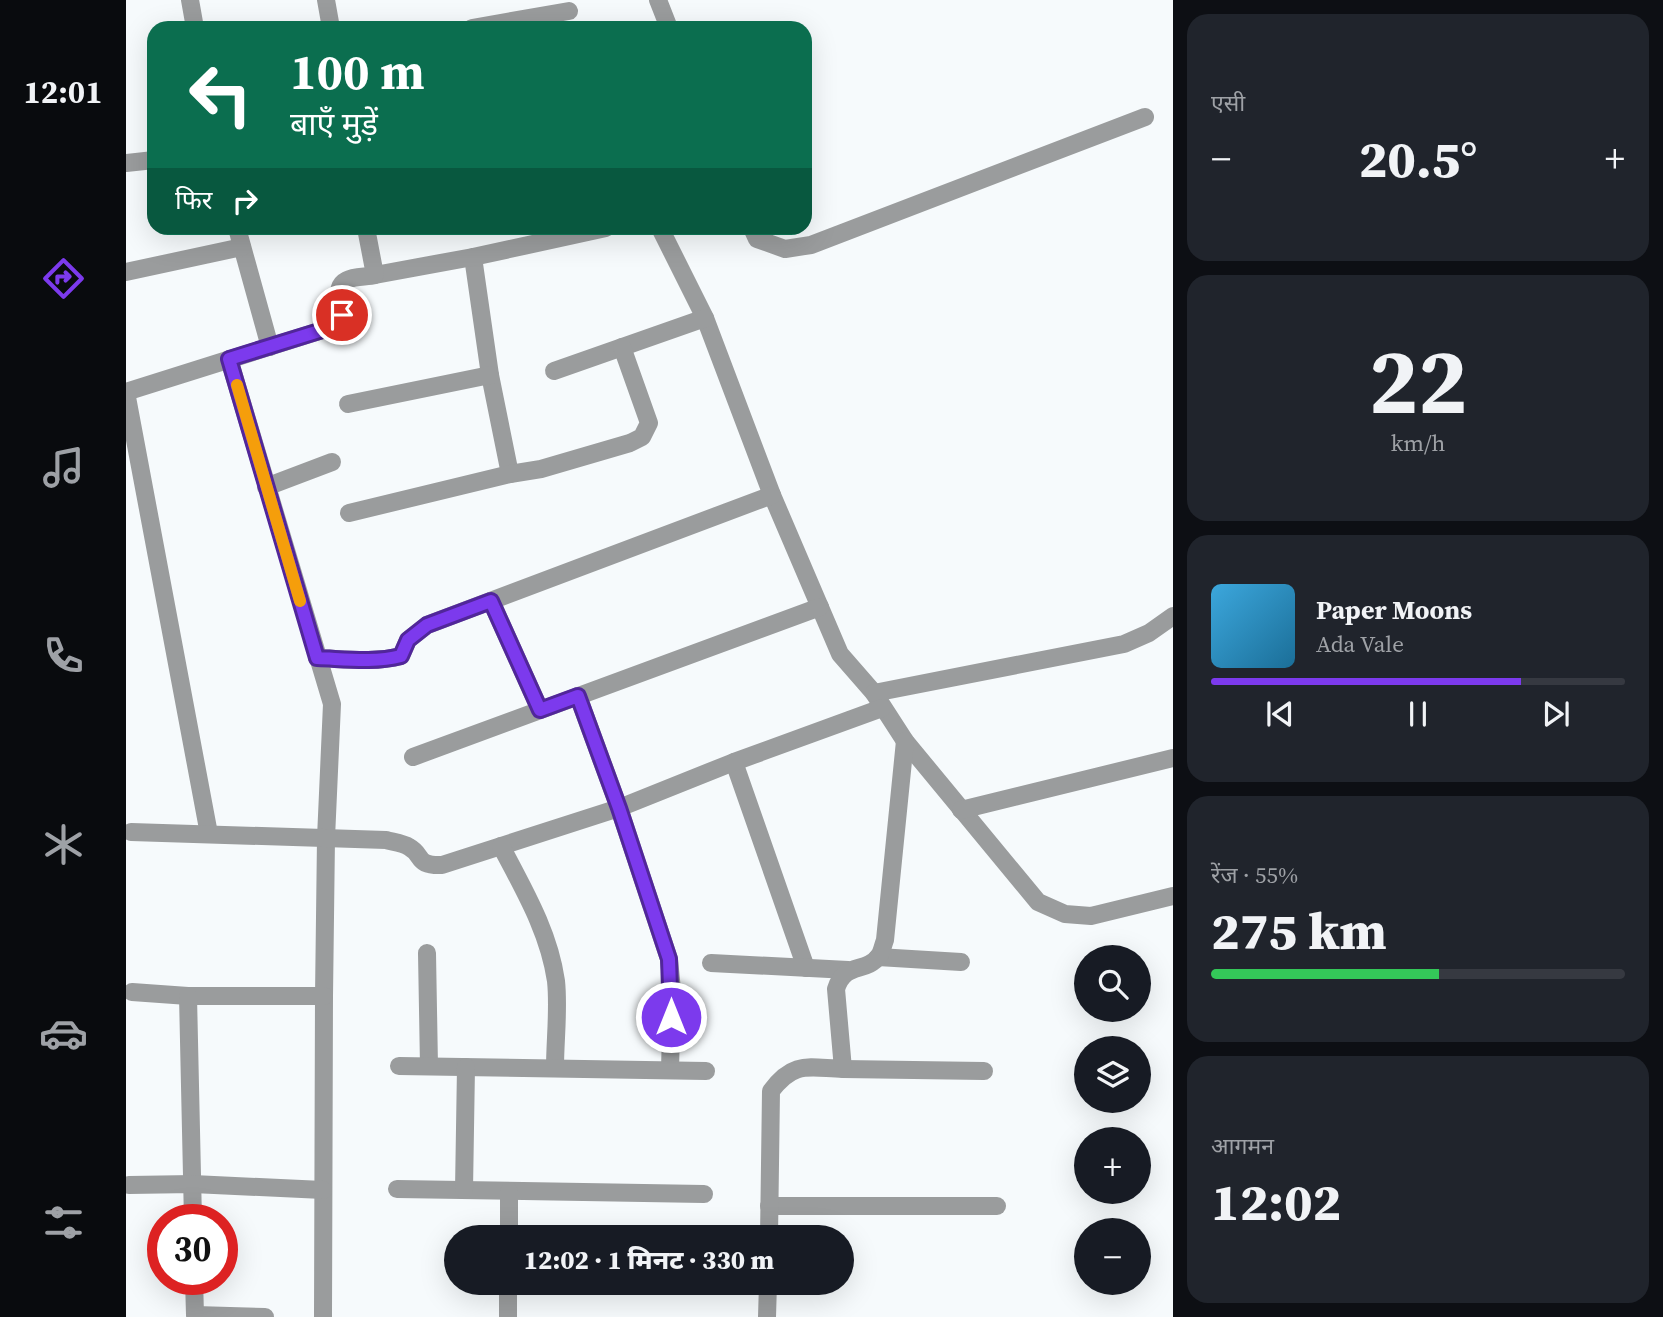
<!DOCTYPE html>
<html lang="hi">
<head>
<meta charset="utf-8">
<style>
	:root { --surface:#171b24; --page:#20242c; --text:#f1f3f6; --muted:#9ea1a6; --line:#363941; --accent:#7c3aed }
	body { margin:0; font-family:"Source Serif 4","Noto Sans Devanagari",serif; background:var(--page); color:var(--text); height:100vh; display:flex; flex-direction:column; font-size:26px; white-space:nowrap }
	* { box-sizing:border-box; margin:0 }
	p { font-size:23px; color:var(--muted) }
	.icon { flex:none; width:38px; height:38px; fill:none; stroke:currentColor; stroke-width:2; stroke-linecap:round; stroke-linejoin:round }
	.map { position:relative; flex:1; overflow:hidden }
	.side { display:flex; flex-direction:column; gap:14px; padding:14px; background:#0d0f14; width:490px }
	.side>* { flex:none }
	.banner { position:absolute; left:21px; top:21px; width:665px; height:214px; border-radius:21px; box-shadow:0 7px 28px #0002; background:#0b6e4f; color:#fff; overflow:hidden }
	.fabs { position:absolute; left:948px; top:945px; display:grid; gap:14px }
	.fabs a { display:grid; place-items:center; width:77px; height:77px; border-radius:50%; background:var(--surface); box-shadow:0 7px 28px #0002; font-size:35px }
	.speed { position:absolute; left:21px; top:1204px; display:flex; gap:14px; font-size:35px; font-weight:700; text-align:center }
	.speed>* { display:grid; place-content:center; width:91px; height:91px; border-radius:50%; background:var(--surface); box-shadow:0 7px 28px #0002; line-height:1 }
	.speed .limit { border:10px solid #d22; background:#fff; color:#111 }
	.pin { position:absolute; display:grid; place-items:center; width:60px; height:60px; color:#fff; margin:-30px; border:4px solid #fff; border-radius:50%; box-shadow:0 2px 7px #0007 }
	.me { position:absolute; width:77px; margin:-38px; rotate:0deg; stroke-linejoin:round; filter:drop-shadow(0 0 5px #0008) }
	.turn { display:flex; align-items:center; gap:24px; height:147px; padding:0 28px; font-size:32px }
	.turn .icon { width:91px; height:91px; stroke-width:2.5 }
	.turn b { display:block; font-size:49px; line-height:60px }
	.then { display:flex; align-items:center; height:66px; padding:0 28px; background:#0003; gap:14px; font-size:26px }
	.big { font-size:52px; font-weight:800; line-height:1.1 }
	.side .widget { flex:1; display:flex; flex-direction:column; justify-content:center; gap:10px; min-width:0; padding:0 24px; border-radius:21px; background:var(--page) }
	.side .dial { align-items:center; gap:0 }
	.dial b { font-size:91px; line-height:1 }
	.song { display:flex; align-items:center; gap:21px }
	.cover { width:84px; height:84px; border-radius:10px; background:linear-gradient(135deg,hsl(200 70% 55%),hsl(200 70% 35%)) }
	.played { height:7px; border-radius:4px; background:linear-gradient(90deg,var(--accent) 75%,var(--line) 75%) }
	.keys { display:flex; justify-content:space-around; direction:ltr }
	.heat { display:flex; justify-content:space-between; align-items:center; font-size:38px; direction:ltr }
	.charge { height:10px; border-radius:5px; background:linear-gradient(90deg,#34c759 55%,var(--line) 0) }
	.trip { position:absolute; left:318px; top:1225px; width:410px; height:70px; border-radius:35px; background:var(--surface); box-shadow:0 7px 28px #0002; font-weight:800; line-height:70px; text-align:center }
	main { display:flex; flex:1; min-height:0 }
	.tabs { display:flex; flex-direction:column; width:126px; justify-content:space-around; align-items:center; background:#090b0e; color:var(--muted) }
	.tabs .icon { width:49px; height:49px }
	.tabs .active { color:var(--accent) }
	.tabs b { font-size:32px; color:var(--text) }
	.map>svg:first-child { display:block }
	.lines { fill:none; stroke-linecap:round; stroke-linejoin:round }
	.minor { stroke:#9a9c9d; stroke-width:18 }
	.route-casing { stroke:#51269a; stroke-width:18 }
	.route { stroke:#7c3aed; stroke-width:12 }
	.slow { stroke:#f59e0b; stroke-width:12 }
</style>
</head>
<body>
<main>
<nav class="tabs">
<b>12:01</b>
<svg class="icon active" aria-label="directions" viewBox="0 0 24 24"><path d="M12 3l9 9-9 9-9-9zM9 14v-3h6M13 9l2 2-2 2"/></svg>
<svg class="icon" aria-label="music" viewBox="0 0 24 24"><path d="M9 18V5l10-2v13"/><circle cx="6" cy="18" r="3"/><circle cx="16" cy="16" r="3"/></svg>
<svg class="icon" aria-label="phone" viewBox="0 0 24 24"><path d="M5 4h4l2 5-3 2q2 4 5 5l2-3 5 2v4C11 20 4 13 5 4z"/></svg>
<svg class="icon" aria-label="climate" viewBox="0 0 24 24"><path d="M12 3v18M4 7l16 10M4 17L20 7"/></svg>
<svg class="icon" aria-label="car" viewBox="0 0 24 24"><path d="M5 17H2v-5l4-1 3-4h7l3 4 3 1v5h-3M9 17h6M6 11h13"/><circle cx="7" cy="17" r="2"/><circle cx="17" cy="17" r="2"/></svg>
<svg class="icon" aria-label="filters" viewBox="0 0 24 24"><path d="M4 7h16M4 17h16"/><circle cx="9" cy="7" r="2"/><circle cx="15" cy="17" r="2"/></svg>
</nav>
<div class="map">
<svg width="1047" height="1317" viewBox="0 0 1047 1317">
	<rect width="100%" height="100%" fill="#f6fafc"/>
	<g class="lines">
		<g class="minor">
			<path d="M64,0L69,28"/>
			<path d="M200,0L205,28"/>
			<path d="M532,0L543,28"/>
			<path d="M346,28L443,11"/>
			<path d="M0,163L28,160"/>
			<path d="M111,228L144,347"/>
			<path d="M534,228L579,318L646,495L714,654L748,693L779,741L912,902L939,914L965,916L1047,896"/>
			<path d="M626,228L631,239L659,249L685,245L1019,117"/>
			<path d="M347,257L364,375L384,474"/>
			<path d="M0,272L116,247"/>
			<path d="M249,275L347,257L480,228"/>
			<path d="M103,359L206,704L200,838L198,996L197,1317"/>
			<path d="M428,371L579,318"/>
			<path d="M0,392L83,834"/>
			<path d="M0,392L203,328C229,312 201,290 221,280C228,276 241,277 249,275L240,228"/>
			<path d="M222,404L364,375"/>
			<path d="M140,487L206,462"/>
			<path d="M223,513L384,474L415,469L504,443L516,437L523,423L496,347"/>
			<path d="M365,601L414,710"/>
			<path d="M191,658C219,659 248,663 275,656L282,640L301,625L646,495"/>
			<path d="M748,693L998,644L1023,633L1047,616"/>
			<path d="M452,696L493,808L543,959L546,990L544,1070"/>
			<path d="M287,757L694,607"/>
			<path d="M608,762L680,968"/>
			<path d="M835,810L1047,758"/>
			<path d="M5,832L260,840C267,842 277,843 283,847C298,855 289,866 316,865L493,808L608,762L756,708"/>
			<path d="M375,846C398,890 423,932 430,981C433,1009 429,1040 429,1068"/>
			<path d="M301,953L303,1066"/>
			<path d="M752,957L835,962"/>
			<path d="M585,963L722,970"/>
			<path d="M6,992L62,996H198"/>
			<path d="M62,996L67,1220"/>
			<path d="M273,1066L580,1071"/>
			<path d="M717,1069L858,1071"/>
			<path d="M3,1185L67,1184L197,1190"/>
			<path d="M271,1189L578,1194"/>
			<path d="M338,1190L340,1067"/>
			<path d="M643,1206H871"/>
			<path d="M383,1237V1191"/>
			<path d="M643,1237L645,1091C668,1060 683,1068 717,1069L710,989C719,961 739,974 753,956C756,952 757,945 759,940L779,741"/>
			<path d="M68,1279L69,1315L139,1317"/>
			<path d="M382,1317V1283"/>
			<path d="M641,1317L642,1283"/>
		</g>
	</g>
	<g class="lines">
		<defs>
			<path id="route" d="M216,315L211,323L203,328L103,359L191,658C219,659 248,663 275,656L282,640L301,625L365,601L414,710L452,696L493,808L543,959L545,1017"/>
		</defs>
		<use href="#route" class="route-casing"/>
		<use href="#route" class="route"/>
		<path class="slow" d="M111,385L174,601"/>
	</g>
</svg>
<div class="fabs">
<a><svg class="icon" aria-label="search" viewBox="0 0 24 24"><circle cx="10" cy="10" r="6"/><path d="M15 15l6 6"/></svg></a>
<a><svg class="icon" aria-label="layers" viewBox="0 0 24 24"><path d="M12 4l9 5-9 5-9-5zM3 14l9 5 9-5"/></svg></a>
<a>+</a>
<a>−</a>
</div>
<div class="speed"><div class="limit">30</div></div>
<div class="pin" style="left:216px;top:315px;background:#d93025"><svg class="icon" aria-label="arrive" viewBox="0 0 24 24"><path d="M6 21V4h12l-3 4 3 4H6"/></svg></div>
<svg class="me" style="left:545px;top:1017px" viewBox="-20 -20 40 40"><circle r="17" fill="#7c3aed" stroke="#fff" stroke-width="3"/><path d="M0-11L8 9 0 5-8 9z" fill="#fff"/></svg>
<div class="trip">12:02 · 1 मिनट · 330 m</div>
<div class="banner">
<div class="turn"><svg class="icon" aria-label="left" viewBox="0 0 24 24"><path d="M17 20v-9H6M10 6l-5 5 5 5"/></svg><div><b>100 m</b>बाएँ मुड़ें</div></div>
<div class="then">फिर<svg class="icon" aria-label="right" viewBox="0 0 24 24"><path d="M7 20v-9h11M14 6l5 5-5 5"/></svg></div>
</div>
</div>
<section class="side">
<div class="widget"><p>एसी</p>
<div class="heat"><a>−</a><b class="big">20.5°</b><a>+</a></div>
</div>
<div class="widget dial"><b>22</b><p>km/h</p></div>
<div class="widget">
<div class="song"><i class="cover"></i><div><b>Paper Moons</b><p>Ada Vale</p></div></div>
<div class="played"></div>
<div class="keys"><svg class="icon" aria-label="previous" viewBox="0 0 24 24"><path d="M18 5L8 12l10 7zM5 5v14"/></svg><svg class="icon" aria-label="pause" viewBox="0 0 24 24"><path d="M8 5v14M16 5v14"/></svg><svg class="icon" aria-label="next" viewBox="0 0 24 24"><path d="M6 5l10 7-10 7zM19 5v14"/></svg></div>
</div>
<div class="widget"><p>रेंज · 55%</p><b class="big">275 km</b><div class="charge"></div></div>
<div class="widget"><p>आगमन</p><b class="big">12:02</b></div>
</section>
</main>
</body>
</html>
